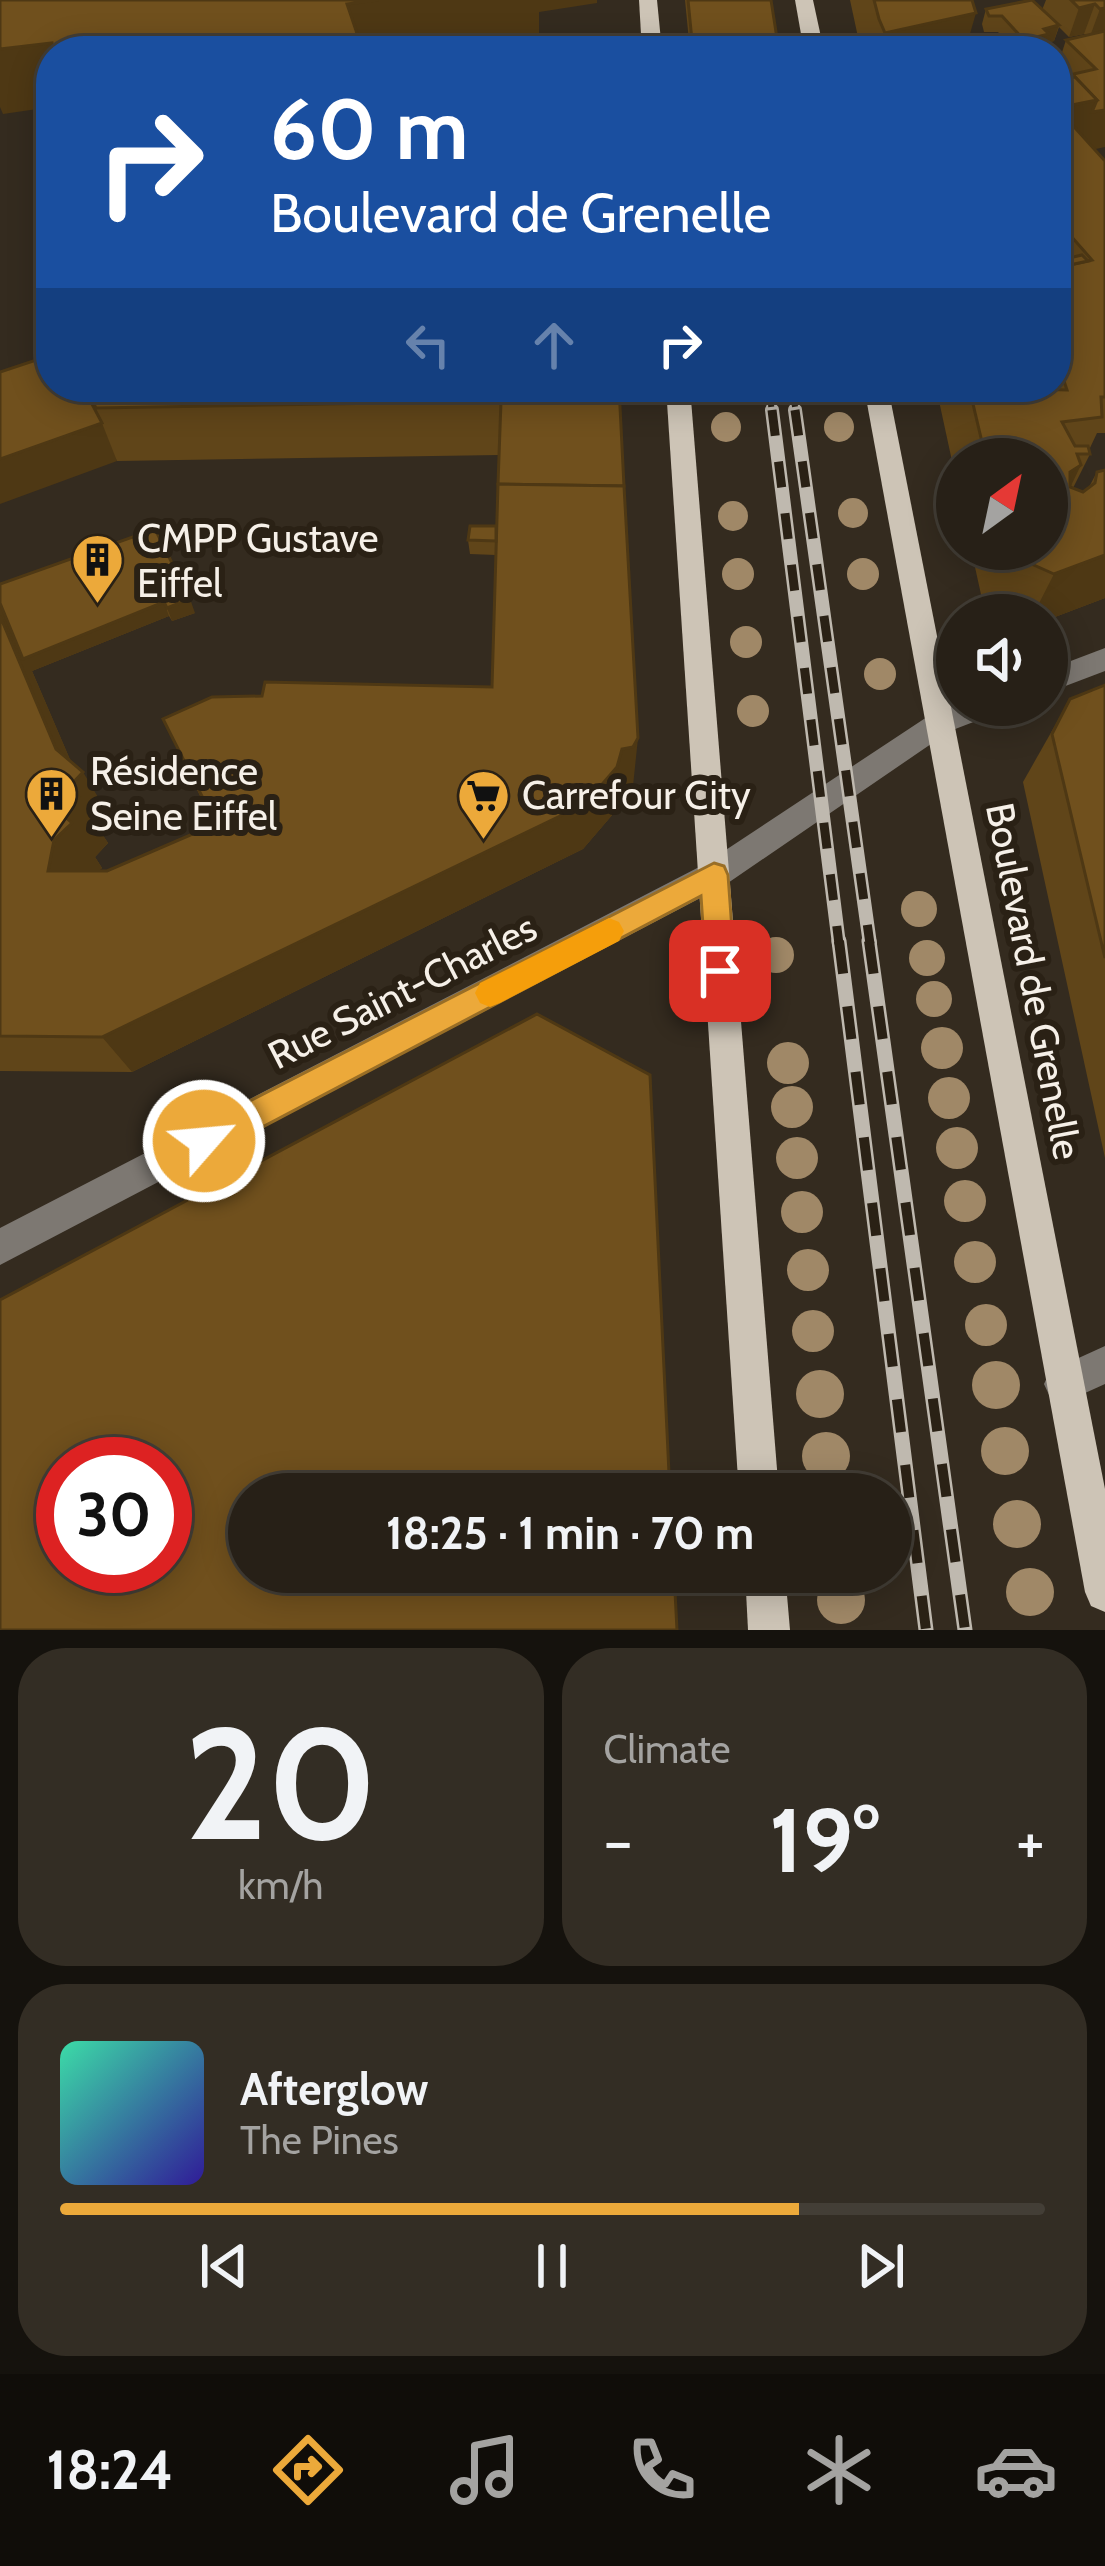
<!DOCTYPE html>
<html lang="en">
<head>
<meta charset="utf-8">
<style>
	:root { --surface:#272017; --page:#332d24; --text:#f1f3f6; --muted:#a4a3a1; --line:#433e36; --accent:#eca93a }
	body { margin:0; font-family:Cabin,sans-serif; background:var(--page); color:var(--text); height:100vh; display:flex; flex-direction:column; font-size:45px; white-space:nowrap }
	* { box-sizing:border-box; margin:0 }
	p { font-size:39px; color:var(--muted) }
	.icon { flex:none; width:66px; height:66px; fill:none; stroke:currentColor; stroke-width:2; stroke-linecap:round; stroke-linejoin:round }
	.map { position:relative; height:1630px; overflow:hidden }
	.sheet { display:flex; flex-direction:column; gap:18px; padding:18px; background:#15120d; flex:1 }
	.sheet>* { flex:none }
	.guide { position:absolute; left:36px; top:36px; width:1035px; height:366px; border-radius:48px; box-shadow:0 6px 30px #0003,0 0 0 3px var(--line); background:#1a4fa0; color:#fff; overflow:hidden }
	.needle { width:78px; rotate:33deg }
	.buttons { position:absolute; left:936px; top:438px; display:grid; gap:24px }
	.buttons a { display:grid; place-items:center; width:132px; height:132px; border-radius:50%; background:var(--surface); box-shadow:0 6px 30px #0003,0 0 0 3px var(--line); font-size:60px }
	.speed { position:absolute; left:36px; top:1437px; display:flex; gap:24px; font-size:60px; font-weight:700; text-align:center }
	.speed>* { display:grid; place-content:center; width:156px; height:156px; border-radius:50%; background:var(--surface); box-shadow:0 6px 30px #0003,0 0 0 3px var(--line); line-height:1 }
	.speed .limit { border:18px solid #d22; background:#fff; color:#111 }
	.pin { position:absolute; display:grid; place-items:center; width:102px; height:102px; color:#fff; margin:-51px; border-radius:24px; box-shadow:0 6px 18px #0006 }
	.me { position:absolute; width:132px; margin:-66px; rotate:63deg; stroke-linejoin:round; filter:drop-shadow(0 0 9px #0008) }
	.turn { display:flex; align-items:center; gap:42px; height:252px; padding:0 36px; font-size:54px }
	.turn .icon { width:156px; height:156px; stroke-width:2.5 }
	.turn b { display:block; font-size:84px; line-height:102px }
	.lanes { display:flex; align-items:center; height:114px; padding:0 36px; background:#0003; justify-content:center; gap:60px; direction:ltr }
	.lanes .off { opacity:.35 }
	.big { font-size:90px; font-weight:800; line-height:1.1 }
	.sheet .card { flex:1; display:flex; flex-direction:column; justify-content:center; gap:18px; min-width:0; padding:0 42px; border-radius:48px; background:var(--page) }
	.sheet .dial { align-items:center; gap:0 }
	.dial b { font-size:156px; line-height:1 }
	.song { display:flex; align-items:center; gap:36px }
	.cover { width:144px; height:144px; border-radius:18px; background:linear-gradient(135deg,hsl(160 70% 55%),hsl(250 70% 35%)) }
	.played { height:12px; border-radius:6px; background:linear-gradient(90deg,var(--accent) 75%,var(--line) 75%) }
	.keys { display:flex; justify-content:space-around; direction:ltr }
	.heat { display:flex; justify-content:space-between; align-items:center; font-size:66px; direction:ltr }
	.sheet .tiles { flex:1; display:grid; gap:18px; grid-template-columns:1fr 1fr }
	.card:last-child { grid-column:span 2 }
	.trip { position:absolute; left:228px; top:1473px; width:684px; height:120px; border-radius:60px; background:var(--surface); box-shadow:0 6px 30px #0003,0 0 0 3px var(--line); font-weight:800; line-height:120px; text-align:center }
	.tabs { display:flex; height:192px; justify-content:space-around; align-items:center; background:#100d09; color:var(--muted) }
	.tabs .icon { width:84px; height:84px }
	.tabs .on { color:var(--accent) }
	.tabs b { font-size:54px; color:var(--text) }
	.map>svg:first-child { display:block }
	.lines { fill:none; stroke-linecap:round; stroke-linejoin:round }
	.path { stroke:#7e766b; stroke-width:6; stroke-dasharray:9 4.5; stroke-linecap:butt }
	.minor { fill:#7d7872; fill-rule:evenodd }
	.major { fill:#cdc4b6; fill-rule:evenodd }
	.rail-far2-casing { stroke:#bfb9af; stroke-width:9 }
	.rail-far1-casing { stroke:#bfb9af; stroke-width:14 }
	.rail-casing { stroke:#bfb9af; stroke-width:15 }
	.rail-far2 { stroke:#2a2115; stroke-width:6; stroke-dasharray:20; stroke-linecap:butt }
	.rail-far1 { stroke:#2a2115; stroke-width:9; stroke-dasharray:26; stroke-linecap:butt }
	.rail { stroke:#2a2115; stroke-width:10; stroke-dasharray:33; stroke-linecap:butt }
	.tree { fill:#a08867 }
	.wall { fill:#604519 }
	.shaded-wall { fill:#4e3814 }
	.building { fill:#70501d; stroke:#4e3814; stroke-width:3; fill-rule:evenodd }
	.route { fill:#eca93a; stroke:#996e26; stroke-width:3 }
	.slow { fill:#f59e0b }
	.labels { text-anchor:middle; stroke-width:12; stroke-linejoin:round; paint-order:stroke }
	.poi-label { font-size:39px; fill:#f6f0e8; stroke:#2a2115; text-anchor:start }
	.street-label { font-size:39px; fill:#f6f0e8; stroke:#2a2115 }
</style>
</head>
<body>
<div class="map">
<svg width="1105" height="1630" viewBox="0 0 1105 1630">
	<rect width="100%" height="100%" fill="#342b1f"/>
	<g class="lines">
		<path class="path" d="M585,51L613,47"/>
		<g class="minor">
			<path d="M1105,648V671L1047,693V670Z"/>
			<path d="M957,704L1001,705L997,713L950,731L725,885L0,1265V1228L703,865L930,715Z"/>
			<path d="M1105,1346V1384L1063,1403L1050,1397L1044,1384L1050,1371Z"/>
		</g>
		<g class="major">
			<path d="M639,0H657L662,51H642Z"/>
			<path d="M795,0H813L824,51H804Z"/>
			<path d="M666,387H690L779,1494H739Z"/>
			<path d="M864,387H888L1105,1489V1612L1091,1606L1085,1592Z"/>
			<path d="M745,1572H785L790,1630H748Z"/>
		</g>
		<defs>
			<g id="rail-far2">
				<path d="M769,387L772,413"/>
				<path d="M792,387L796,413"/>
			</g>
			<g id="rail-far1">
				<path d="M772,410L839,944"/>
				<path d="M795,410L870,944"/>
			</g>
			<g id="rail">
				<path d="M839,941L926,1630"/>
				<path d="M869,941L965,1630"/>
			</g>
		</defs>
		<use href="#rail-far2" class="rail-far2-casing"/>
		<use href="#rail-far1" class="rail-far1-casing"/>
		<use href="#rail" class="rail-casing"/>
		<use href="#rail-far2" class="rail-far2"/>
		<use href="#rail-far1" class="rail-far1"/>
		<use href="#rail" class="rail"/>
	</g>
	<g class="tree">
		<circle cx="726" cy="427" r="15"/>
		<circle cx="839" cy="427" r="15"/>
		<circle cx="853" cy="513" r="15"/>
		<circle cx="733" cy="516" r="15"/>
		<circle cx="738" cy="574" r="16"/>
		<circle cx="863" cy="574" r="16"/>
		<circle cx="746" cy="642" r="16"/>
		<circle cx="880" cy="674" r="16"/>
		<circle cx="753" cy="711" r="16"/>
		<circle cx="919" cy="909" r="18"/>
		<circle cx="776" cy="955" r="18"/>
		<circle cx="927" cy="958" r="18"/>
		<circle cx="934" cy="999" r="18"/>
		<circle cx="942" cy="1048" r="21"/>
		<circle cx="788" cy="1063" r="21"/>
		<circle cx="949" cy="1098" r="21"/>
		<circle cx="792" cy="1107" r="21"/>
		<circle cx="957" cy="1148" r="21"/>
		<circle cx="797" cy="1158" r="21"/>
		<circle cx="965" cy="1201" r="21"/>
		<circle cx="802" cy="1212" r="21"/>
		<circle cx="975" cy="1262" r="21"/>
		<circle cx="808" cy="1270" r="21"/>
		<circle cx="986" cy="1325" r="21"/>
		<circle cx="813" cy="1331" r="21"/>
		<circle cx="996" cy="1385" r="24"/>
		<circle cx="820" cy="1394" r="24"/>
		<circle cx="1005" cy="1451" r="24"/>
		<circle cx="826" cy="1456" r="24"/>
		<circle cx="1017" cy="1524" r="24"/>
		<circle cx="1030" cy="1592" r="24"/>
		<circle cx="841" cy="1600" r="24"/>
	</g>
	<g class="wall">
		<path d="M685,0H771L779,51H690Z"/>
		<path d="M850,0H972L966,49L971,51H861Z"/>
		<path d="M1046,0H1105L1094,149L1105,161V433H1097L1089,450L1090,454L1073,488L1083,492L1089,487L1097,472L1105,470V598L1047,620V615H1000L984,608L971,549H1047V459H957V484L936,387H1056V71L1066,40L1086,35L1084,34L1069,37L1059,27L1054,41L1046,43L1044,50L1015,51L998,32H984L982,24L986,9L1042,10Z"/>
		<path d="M51,355L619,387L633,786L628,795L618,797L613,814L583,849L132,1072L0,1071V584L195,613L172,621L169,616L32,671L71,762L111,819L100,831L108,843L95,857L102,868L98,871H107L214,825L163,719L492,687L496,555L470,554L468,540L496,526L499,455L117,461Z"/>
		<path d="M1105,685V1158L1023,782L1070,699Z"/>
	</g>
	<g class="shaded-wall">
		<path d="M378,0H597V3L539,12V40L460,51H354L347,4Z"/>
		<path d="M1095,4L1084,34L1069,37L1079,8Z"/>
		<path d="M1105,8V35L1089,39L1100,9Z"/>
		<path d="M976,13L965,51H881L885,33Z"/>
		<path d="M1059,25L1054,41L1046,43L1044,50L1021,51L1024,40L1044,29Z"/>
		<path d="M52,43L55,51H51V107L3,114L0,107V49Z"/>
		<path d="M1097,100L1105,110V147L1077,153L1057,108Z"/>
		<path d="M102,423L117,461L0,504V459Z"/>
		<path d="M1081,465L1054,521L1070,472Z"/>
		<path d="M1105,555V598L1047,620V615H1033L1054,574Z"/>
		<path d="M0,595L164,602L169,616L32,671L78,778L83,772L111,819L100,831L108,843L95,857L102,868L84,884L48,871L68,788L56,749L0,616Z"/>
		<path d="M190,599L195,613L172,621L167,608Z"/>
		<path d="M638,738L633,786L628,795L618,797L613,814L583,849L132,1072L102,1037L622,749Z"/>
	</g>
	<g class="building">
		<path d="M0,0H378L347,4L363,51H53L52,43L0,49Z"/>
		<path d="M688,0H771L779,51H693Z"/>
		<path d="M874,0H972L976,13L885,33L879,19Z"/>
		<path d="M1032,0L1059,25L1044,29L1049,34L1024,40L1002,16H989L986,9Z"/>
		<path d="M1071,0H1105V8L1100,9L1095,4L1079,8Z"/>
		<path d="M1105,31V110L1092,112L1097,100L1075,77L1056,82V78L1096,69L1066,40Z"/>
		<path d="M1075,77L1097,100L1057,108L1105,161V397H1101L1102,417L1062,422L1075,446H1088L1090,454H1077L1081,465L1070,472V487L1083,492L1095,483L1097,472L1105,470V555L1054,574L1009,554L1007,549H1047V459H986L969,387H1029V389L1067,390L1062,375H1056V268L1092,260L1056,219V82Z"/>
		<path d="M1082,255L1088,261L1056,268V261Z"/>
		<path d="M51,355V387H83L102,423L0,459V372Z"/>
		<path d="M85,387H619L624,486L498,484L501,401L96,408Z"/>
		<path d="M498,484L624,486L638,738L633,747L622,749L617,767L585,804L102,1037L0,1036V616L56,749L83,772L68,788L79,797L62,814L72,823L54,840L48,871H107L216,824L163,719L212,697L262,696L265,682L492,687Z"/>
		<path d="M470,526H496V541L468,540Z"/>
		<path d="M155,529L190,599L167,608L164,602L23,659L0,603V584Z"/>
		<path d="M1105,685V958L1052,734L1070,699Z"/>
		<path d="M537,1014L650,1075L670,1494H249V1572H674L677,1630H0V1300ZM63,1464H165V1566H63Z"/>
	</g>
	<path class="route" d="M714,863L724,866L728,875L735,971L731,980L720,984L710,980L706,971L701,896L215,1152L204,1157L193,1152L189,1141L193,1130Z"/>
	<path class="slow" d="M609,918L619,922L624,931L619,941L500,1003L490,1007L480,1003L475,993L480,983Z"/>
	<defs>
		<symbol id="building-pin" viewBox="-11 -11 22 30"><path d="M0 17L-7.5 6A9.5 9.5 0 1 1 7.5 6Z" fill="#eca93a" stroke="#2a2115"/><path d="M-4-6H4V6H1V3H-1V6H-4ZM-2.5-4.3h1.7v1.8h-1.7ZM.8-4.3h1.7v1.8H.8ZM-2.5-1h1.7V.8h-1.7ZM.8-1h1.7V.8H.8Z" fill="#111"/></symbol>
		<symbol id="supermarket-pin" viewBox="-11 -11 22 30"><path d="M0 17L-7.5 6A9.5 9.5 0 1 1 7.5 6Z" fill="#eca93a" stroke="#2a2115"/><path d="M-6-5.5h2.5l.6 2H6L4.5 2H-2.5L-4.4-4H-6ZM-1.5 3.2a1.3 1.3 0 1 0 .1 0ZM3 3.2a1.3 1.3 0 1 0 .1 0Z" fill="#111"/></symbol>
	</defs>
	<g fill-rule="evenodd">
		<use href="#building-pin" x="68" y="530" width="59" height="81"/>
		<use href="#building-pin" x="22" y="764" width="59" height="81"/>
		<use href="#supermarket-pin" x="454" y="766" width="59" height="81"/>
	</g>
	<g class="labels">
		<g class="poi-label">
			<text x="137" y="552">CMPP Gustave<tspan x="137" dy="45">Eiffel</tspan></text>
			<text x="90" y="785">Résidence<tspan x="90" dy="45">Seine Eiffel</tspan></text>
			<text x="522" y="809">Carrefour City</text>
		</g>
		<g class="street-label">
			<text transform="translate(1034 981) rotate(79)" y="14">Boulevard de Grenelle</text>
			<text transform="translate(402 991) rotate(-27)" y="14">Rue Saint-Charles</text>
		</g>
	</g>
</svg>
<div class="buttons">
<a><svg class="needle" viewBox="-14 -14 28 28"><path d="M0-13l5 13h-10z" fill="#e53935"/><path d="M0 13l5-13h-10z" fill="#a4a3a1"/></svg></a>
<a><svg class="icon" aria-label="sound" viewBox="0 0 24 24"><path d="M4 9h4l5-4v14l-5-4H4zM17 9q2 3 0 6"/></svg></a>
</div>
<div class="speed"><div class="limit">30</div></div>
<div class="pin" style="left:720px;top:971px;background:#d93025"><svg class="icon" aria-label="arrive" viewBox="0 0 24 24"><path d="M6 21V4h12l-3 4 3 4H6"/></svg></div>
<svg class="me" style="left:204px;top:1141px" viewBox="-20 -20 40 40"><circle r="17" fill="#eca93a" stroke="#fff" stroke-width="3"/><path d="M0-11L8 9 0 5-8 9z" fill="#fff"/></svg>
<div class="trip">18:25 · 1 min · 70 m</div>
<div class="guide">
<div class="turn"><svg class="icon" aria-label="right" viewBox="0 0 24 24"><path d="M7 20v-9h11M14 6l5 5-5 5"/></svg><div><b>60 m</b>Boulevard de Grenelle</div></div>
<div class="lanes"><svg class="icon off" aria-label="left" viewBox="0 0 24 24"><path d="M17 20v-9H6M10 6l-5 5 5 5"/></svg><svg class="icon off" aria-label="ahead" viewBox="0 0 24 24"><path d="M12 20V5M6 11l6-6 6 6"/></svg><svg class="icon" aria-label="right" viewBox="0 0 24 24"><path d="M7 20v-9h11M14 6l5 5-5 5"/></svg></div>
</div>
</div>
<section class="sheet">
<div class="tiles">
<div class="card dial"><b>20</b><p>km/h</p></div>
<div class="card"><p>Climate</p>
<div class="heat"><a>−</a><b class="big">19°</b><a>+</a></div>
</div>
<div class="card">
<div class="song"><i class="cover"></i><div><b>Afterglow</b><p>The Pines</p></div></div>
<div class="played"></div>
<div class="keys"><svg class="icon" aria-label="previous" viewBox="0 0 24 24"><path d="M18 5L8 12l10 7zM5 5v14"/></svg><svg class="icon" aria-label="pause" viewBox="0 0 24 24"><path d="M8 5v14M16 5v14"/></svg><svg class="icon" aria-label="next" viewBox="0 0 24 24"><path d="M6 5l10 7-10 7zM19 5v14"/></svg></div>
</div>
</div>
</section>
<nav class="tabs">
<b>18:24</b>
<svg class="icon on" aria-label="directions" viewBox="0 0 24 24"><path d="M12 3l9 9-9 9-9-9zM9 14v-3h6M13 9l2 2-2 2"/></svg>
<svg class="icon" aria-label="music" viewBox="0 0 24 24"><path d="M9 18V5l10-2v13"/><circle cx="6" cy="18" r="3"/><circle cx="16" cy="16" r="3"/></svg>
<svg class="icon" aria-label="phone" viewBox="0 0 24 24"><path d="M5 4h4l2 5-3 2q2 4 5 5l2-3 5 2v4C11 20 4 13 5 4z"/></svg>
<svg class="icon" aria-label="climate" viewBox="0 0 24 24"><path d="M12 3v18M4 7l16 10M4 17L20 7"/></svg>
<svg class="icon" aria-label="car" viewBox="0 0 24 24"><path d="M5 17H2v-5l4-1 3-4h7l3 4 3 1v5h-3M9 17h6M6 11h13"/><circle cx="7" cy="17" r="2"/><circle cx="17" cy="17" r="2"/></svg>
</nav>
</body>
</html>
